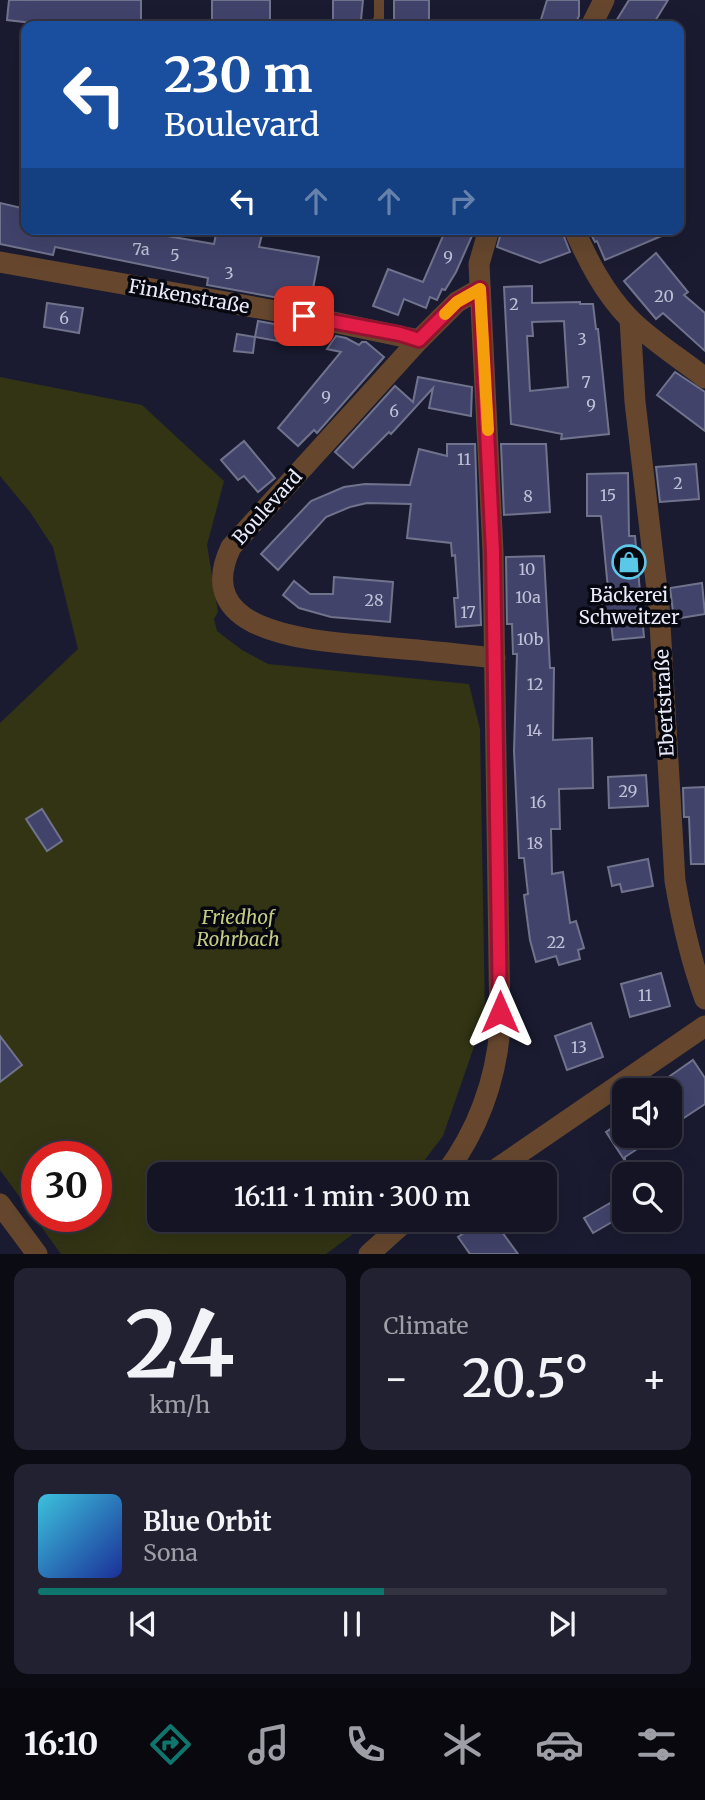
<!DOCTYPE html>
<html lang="en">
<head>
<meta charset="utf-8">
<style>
	:root { --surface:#141424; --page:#212131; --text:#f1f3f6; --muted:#9d9ea6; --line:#333341; --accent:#0f766e }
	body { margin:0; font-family:Merriweather,serif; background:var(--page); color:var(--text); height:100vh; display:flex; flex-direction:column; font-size:26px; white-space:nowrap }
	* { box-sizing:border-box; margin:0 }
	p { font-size:23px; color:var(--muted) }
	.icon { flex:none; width:38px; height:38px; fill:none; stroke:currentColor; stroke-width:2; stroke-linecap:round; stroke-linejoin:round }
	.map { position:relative; height:1254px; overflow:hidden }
	.details { display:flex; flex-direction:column; gap:14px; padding:14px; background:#0b0b14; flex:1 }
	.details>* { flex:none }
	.hud { position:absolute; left:21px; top:21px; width:663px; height:214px; border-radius:14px; box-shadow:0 7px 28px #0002,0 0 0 2px var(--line); background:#1a4fa0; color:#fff; overflow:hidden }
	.fabs { position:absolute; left:612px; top:1078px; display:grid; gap:14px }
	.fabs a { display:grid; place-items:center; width:70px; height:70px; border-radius:14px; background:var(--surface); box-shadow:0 7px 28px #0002,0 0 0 2px var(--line); font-size:35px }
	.speed { position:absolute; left:21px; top:1141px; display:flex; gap:14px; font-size:35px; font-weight:700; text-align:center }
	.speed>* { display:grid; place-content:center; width:91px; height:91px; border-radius:50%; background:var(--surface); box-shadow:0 7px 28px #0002,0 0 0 2px var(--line); line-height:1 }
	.speed .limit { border:10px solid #d22; background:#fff; color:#111 }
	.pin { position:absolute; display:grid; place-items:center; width:60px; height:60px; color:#fff; margin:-30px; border-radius:14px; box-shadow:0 4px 10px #0006 }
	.me { position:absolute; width:77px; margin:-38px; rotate:0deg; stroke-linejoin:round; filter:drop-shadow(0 0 5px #0008) }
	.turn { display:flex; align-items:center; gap:24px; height:147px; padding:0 28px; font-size:32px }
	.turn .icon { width:91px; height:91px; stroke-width:2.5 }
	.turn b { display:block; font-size:49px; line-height:60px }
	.lanes { display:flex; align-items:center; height:66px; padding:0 28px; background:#0003; justify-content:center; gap:35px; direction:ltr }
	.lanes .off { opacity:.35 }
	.big { font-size:52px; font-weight:600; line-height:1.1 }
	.details .tile { flex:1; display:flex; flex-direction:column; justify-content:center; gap:10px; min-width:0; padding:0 24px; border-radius:14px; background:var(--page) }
	.details .dial { align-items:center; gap:0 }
	.dial b { font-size:91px; line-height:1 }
	.song { display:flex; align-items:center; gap:21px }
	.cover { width:84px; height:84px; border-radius:10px; background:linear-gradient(135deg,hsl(190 70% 55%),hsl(230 70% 35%)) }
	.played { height:7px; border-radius:4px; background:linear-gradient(90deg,var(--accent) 55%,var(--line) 55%) }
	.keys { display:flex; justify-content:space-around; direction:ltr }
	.heat { display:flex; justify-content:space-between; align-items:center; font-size:38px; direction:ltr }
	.details .tiles { flex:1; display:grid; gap:14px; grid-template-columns:1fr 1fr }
	.tile:last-child { grid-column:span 2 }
	.trip { position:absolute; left:147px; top:1162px; width:410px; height:70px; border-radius:14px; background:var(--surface); box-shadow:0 7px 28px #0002,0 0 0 2px var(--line); font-weight:600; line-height:70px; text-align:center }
	.menu { display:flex; height:112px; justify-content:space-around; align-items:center; background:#08080e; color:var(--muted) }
	.menu .icon { width:49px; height:49px }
	.menu .selected { color:var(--accent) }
	.menu b { font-size:32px; color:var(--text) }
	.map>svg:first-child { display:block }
	.green { fill:#323414; fill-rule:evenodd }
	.building { fill:#41436b; stroke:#70738c; stroke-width:2; fill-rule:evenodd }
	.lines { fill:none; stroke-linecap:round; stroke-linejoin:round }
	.service { stroke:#66472e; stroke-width:10 }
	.minor { stroke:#66472e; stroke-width:21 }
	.route-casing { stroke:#92132f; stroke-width:18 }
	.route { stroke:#e11d48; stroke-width:12 }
	.slow { stroke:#f59e0b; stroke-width:12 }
	.labels { text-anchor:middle; stroke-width:7; stroke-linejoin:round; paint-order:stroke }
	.number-label { font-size:16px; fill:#c0c1d6 }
	.street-label { font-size:19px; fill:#eaebfa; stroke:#06070f }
	.poi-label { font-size:19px; fill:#eaebfa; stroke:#06070f }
	.park-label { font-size:19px; font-style:italic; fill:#c5cc82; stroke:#06070f }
</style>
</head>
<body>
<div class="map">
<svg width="705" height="1254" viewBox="0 0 705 1254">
	<rect width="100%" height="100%" fill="#1a1b30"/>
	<path class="green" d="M0,377L142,405L224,481L207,545L218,612L214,619L217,631L242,650L268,664L469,684L480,729L485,1015L443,1136L414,1174H159V1220H372L326,1254H61L0,1170V723L78,649L53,547L30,512L0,476ZM37,1157H96V1216H37Z"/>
	<g class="building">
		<path d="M9,0H141V24L59,26L7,20Z"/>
		<path d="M212,0H270V22L212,24Z"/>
		<path d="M333,0H363L361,20H333Z"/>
		<rect x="394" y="0" width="35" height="21"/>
		<path d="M547,0H579V16L574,26H539Z"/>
		<path d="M629,0H668L652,26H613Z"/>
		<path d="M0,203L26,209V229H127L214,244L217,229L262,234L259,247L319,257L311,299H307V303L207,285L208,278L55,247L53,255L0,244Z"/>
		<path d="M446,229H475L456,272L445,290L442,289L437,300L430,297L426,308L404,299L398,315L373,306L388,269L423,282Z"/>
		<path d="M502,229H561L570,252L540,263L497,247Z"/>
		<path d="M588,229H678L605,260L597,241L595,242Z"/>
		<path d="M656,253L688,292L684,295L705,313V351L663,313L656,319L624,281Z"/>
		<path d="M532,286V303L580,302V304H593L596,329H598L609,434L561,439L562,434L511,424L504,287ZM564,321L568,387L530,391L527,336H533L532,322Z"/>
		<path d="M47,303L83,308L79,333L44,327Z"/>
		<path d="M258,321L302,329L300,345L255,337Z"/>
		<path d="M237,334L255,337L253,353L234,351Z"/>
		<path d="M336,336L346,338L359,345L362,342H366L384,357L317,433L314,430L298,446L278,428L341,352L327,349Z"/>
		<path d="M675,372L705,392V431L657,395Z"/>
		<path d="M418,377L472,387L471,416L429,408L433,388L391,434L389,432L353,468L335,452L395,386L413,402Z"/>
		<path d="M244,441L275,478L258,492L244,476L238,480L221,460Z"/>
		<path d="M447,444H475L481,625L456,627L454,598H458L455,555L452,556L451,543L407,538L411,504L367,503L350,507L326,517L278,570L261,554L311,501L344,487L365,484L410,485L419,449L447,456Z"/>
		<path d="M501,444H546L550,512L504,515Z"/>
		<path d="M696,464L699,499L660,502L656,467Z"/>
		<path d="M628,473L629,536H635L644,637L613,640L611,623L603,612L598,613V590L608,589L601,516H587V474Z"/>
		<path d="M544,556L550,668H554L553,740L592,738L593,788L559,789L560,829H551L552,874L563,872L570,923L576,921L584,948L578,950L580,959L559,965L556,956L536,962L530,940L524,895L528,894L524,858H519L514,751L517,654H513L512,624H507L506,557Z"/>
		<path d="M334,577L393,582L390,622L331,617L299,608L283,595L294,581L310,594H333Z"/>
		<path d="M702,583L705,614L674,619L670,588Z"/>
		<path d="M646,775L648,806L609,808L608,777Z"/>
		<path d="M705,787V864H691L689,817H684L683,788Z"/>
		<path d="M42,809L62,841L47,851L26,819Z"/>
		<path d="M648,859L653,886L622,892L620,884L612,886L608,867Z"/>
		<path d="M661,973L670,1006L630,1017L621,984Z"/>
		<path d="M591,1023L603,1057L567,1070L555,1036Z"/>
		<path d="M0,1036L22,1065L0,1082Z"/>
		<path d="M693,1060L705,1078V1104L670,1127V1090H650Z"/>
		<path d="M625,1119V1136H657L625,1157V1161L606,1132Z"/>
		<path d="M610,1203L619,1218L593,1233L584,1218Z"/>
		<path d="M483,1220H519L502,1232L518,1254H470L458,1237Z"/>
	</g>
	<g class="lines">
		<path class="service" d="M375,26L379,18V0"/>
		<g class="minor">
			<path d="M591,26L604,0"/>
			<path d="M574,229C588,261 604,292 628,317C650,340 680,358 705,378"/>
			<path d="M0,262L304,316L419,340"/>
			<path d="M480,289L457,302L419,340L231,547C187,639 327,641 382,647C420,650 458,654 495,658"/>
			<path d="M630,319L635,402L659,607L675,881C682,922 691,961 705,999"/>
			<path d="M445,1174C477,1132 496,1081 500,1028L493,552L479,264L489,229"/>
			<path d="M489,1174L705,1026"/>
			<path d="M0,1204L37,1254"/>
			<path d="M369,1254L407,1220"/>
		</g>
	</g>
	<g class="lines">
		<defs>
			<path id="route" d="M304,316L400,334L419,340L457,302L480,289L493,552L500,1012"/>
		</defs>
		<use href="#route" class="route-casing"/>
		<use href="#route" class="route"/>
		<path class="slow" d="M445,314L457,302L480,289L488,430"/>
	</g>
	<defs>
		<symbol id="shop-ring" viewBox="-11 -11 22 22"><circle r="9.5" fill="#06070f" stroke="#5ac8e6" stroke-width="1.5"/><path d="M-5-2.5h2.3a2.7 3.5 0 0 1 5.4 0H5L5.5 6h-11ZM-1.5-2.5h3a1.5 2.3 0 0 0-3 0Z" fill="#5ac8e6"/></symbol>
	</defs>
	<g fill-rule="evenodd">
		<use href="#shop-ring" x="610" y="543" width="38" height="38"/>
	</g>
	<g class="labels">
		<g class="number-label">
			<text x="141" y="255">7a</text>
			<text x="175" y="261">5</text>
			<text x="448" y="263">9</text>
			<text x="229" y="279">3</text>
			<text x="664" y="302">20</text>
			<text x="514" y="310">2</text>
			<text x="64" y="324">6</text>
			<text x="582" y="345">3</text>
			<text x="586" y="388">7</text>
			<text x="326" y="403">9</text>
			<text x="591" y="411">9</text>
			<text x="394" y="417">6</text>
			<text x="464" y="465">11</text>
			<text x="678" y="489">2</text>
			<text x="608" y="501">15</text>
			<text x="528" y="502">8</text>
			<text x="527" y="575">10</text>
			<text x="528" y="603">10a</text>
			<text x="374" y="606">28</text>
			<text x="468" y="618">17</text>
			<text x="530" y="645">10b</text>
			<text x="535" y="690">12</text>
			<text x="534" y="736">14</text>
			<text x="628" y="797">29</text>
			<text x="538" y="808">16</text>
			<text x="535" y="849">18</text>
			<text x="556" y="948">22</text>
			<text x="645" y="1001">11</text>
			<text x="579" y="1053">13</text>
		</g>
		<g class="street-label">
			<text transform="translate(189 296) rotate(10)" y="7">Finkenstraße</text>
			<text transform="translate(267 507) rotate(-48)" y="7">Boulevard</text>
			<text transform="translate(664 703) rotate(-93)" y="7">Ebertstraße</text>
		</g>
		<g class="poi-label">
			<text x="629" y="602">Bäckerei<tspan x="629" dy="22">Schweitzer</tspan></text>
		</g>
		<g class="park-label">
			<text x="238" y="924">Friedhof<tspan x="238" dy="22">Rohrbach</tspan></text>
		</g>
	</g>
</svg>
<div class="fabs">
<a><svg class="icon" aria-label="sound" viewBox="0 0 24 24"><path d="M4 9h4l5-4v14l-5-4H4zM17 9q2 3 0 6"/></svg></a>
<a><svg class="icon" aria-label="search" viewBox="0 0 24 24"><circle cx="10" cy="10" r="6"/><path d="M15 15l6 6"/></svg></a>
</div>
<div class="speed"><div class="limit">30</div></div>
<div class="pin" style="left:304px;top:316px;background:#d93025"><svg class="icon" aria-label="arrive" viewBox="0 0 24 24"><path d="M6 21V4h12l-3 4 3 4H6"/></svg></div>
<svg class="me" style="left:500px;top:1012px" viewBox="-20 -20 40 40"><path d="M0-17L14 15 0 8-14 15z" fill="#e11d48" stroke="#fff" stroke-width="4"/></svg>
<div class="trip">16:11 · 1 min · 300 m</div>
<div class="hud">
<div class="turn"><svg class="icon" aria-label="left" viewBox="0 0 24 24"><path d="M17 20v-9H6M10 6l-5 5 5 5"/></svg><div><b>230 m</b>Boulevard</div></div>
<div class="lanes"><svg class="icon" aria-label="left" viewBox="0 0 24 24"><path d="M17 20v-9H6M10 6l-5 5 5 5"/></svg><svg class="icon off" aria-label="ahead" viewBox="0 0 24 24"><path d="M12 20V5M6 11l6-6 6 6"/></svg><svg class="icon off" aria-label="ahead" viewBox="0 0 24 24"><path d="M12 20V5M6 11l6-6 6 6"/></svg><svg class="icon off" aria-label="right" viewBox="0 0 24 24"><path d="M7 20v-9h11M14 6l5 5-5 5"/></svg></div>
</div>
</div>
<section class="details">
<div class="tiles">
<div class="tile dial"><b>24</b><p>km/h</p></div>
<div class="tile"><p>Climate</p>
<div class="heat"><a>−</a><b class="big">20.5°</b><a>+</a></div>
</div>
<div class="tile">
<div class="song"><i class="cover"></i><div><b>Blue Orbit</b><p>Sona</p></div></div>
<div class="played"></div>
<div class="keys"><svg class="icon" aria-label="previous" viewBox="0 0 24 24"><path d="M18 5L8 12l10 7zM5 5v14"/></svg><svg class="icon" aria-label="pause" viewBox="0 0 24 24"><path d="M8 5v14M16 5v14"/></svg><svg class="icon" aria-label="next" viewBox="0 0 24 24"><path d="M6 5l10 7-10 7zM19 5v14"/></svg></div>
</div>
</div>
</section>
<nav class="menu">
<b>16:10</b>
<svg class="icon selected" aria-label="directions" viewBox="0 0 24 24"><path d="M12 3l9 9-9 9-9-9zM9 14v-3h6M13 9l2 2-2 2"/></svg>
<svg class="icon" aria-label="music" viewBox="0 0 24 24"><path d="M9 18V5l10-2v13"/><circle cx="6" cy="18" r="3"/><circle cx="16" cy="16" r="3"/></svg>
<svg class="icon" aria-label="phone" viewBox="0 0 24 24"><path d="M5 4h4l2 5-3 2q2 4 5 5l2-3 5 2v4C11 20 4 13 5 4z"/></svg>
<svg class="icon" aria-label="climate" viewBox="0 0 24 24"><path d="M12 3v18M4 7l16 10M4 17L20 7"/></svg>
<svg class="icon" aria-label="car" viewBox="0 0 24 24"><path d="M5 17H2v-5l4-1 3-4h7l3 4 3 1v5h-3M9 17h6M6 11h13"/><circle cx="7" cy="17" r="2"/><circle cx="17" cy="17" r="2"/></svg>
<svg class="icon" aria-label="filters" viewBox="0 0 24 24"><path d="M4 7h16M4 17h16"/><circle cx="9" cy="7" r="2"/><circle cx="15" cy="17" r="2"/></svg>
</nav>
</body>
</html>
